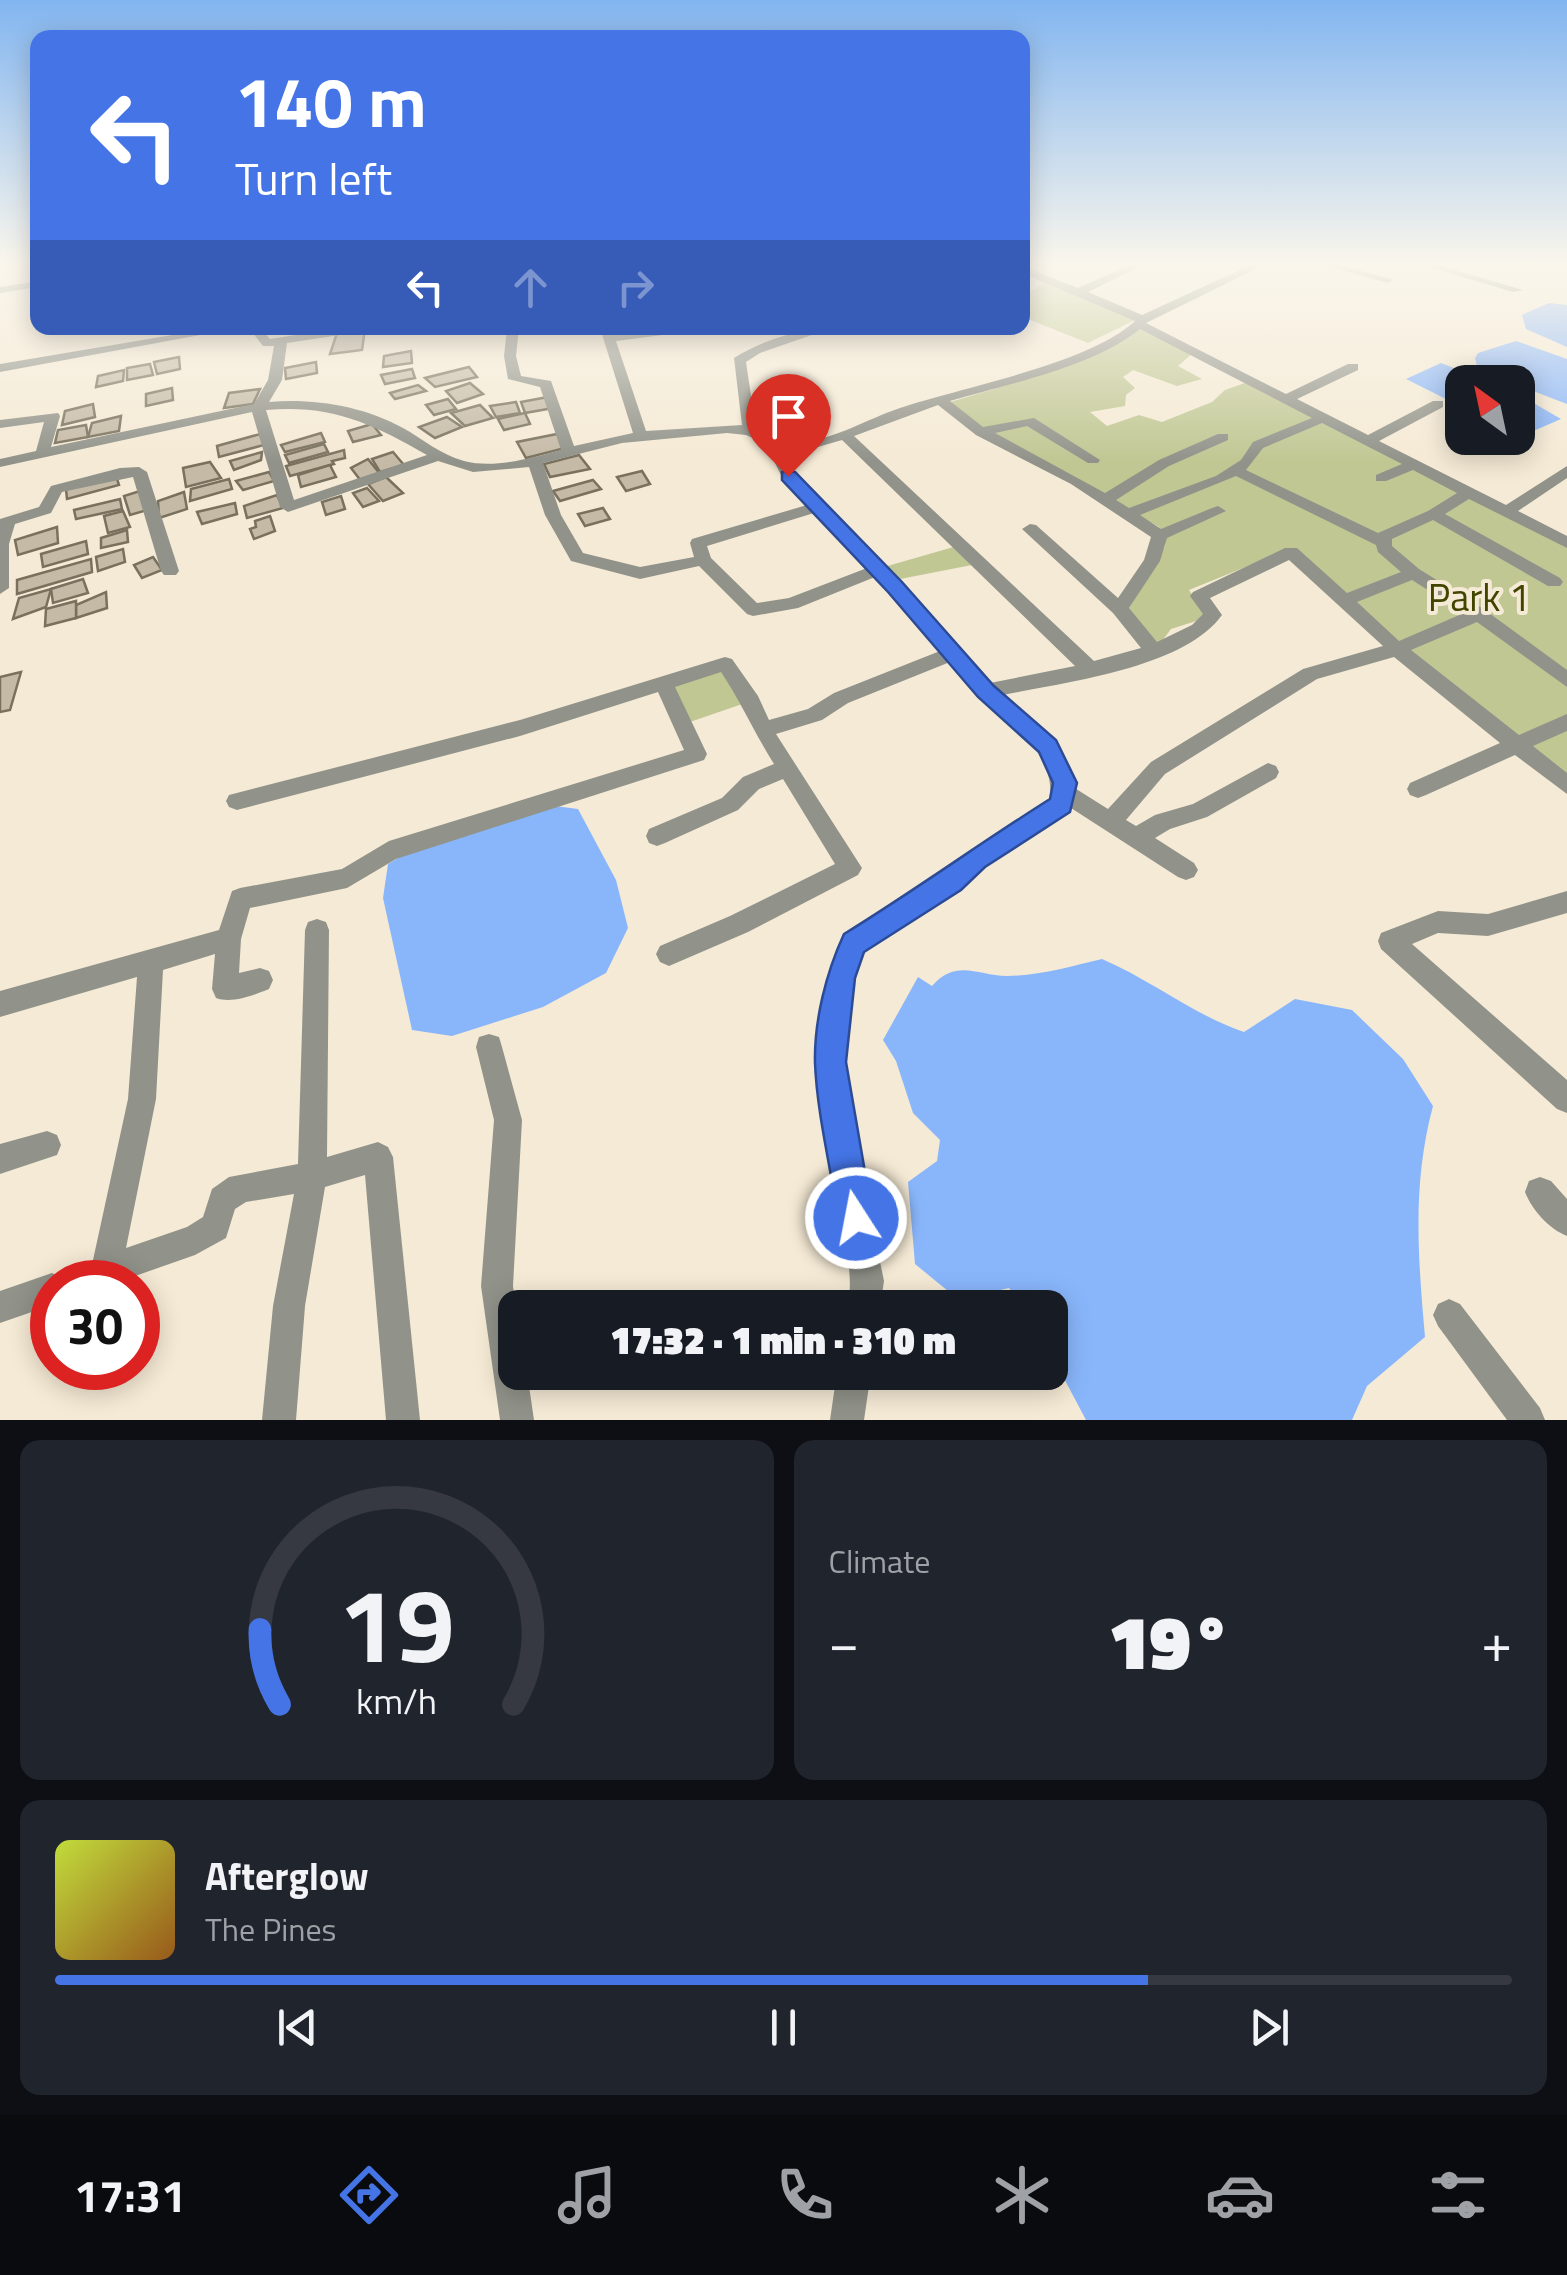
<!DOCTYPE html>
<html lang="en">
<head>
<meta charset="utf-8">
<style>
	:root { --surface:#171b24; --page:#20242c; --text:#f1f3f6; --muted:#9ea1a6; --line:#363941; --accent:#4474e6 }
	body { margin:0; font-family:"Titillium Web",sans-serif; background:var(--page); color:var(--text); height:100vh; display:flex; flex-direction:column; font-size:38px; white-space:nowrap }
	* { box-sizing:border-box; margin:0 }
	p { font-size:32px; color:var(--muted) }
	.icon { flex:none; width:55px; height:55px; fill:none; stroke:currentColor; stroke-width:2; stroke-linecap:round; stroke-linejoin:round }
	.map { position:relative; height:1420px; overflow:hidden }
	.panel { display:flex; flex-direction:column; gap:20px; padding:20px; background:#0d0f14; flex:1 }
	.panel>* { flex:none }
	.guide { position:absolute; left:30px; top:30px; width:1000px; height:305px; border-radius:20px; box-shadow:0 5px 25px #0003; background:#4474e6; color:#fff; overflow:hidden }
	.needle { width:65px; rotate:327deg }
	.buttons { position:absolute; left:1445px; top:365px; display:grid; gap:20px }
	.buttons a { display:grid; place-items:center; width:90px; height:90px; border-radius:20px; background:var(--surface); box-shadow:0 5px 25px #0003; font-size:50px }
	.speed { position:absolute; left:30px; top:1260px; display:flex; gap:20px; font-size:50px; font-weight:700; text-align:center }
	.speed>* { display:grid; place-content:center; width:130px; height:130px; border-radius:50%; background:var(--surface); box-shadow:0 5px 25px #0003; line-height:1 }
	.speed .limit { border:15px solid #d22; background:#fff; color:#111 }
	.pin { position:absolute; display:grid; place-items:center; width:85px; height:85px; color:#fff; margin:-102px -42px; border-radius:50% 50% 50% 0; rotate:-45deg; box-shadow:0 0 10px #0007 }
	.pin .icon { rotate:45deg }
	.me { position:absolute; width:110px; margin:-55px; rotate:349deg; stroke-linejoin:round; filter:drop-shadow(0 0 8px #0008) }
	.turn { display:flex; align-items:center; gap:35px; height:210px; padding:0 40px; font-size:45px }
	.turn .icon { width:130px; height:130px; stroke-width:2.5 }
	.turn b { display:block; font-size:70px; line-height:85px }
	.lanes { display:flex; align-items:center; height:95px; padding:0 40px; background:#0003; justify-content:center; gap:50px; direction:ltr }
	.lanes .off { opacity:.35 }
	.big { font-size:75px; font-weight:800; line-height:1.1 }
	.panel .tile { flex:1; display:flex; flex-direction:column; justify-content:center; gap:15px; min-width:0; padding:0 35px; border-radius:20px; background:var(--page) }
	.panel .dial { align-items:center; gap:0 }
	.dial svg { height:260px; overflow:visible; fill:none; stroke:var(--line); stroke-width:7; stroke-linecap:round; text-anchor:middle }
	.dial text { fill:var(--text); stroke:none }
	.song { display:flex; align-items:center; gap:30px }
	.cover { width:120px; height:120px; border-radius:15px; background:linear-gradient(135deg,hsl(70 70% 55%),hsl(30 70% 35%)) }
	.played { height:10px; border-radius:5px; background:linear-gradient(90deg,var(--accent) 75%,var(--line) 75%) }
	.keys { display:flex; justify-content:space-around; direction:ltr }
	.heat { display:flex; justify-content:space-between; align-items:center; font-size:55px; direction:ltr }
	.panel .tiles { flex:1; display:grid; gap:20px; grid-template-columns:1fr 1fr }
	.tile:last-child { grid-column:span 2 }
	.trip { position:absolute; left:498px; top:1290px; width:570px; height:100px; border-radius:20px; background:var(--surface); box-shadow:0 5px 25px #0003; font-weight:800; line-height:100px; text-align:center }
	.tab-bar { display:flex; height:160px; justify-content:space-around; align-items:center; background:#090b0e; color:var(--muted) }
	.tab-bar .icon { width:70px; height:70px }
	.tab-bar .selected { color:var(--accent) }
	.tab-bar b { font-size:45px; color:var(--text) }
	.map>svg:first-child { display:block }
	.green { fill:#c0c793 }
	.water { fill:#89b6fb }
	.building { fill:#c5baa6; stroke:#79705d; stroke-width:2.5 }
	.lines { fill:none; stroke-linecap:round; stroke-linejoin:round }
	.minor { fill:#91938a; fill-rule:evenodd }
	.route { fill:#4474e6; stroke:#2c4b96; stroke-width:2.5 }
	.labels { text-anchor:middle; stroke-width:8; stroke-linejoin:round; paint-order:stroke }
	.park-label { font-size:38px; fill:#414500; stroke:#f5ead5 }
</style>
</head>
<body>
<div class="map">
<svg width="1567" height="1420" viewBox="0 0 1567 1420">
	<rect width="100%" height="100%" fill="#f5ead5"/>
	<g class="green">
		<path d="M1048,282L1139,318L1088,343L1023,317L1022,296Z"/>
		<path d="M1141,328L1193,353L1178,366L1202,379L1177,386L1133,370L1123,377L1135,388L1126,395L1125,406L1090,412L1107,426L1139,415L1162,422L1212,402L1225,390L1245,383L1567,547V779L1389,637L1292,548L1189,590L1205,614L1196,621L1171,629L1159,645L1128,610L1165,546L1159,527L975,424L950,402L1011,384Z"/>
		<path d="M957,546L977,564L895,580L884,567Z"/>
		<path d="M725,664L751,701L687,723L663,683Z"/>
	</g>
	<g class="water">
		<path d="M1549,303L1567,305V347L1526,329L1522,315Z"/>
		<path d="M1516,341L1567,359V404L1478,370L1475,358L1478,353Z"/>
		<path d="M1441,363L1489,382H1462V407L1406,379Z"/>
		<path d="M1518,394L1561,419L1524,435L1518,432Z"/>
		<path d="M555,806L578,809L616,880L628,928L606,973L543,1007L452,1036L412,1030L383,898L388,864L420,845Z"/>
		<path d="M1102,959C1153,981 1192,1014 1244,1032L1295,999L1352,1010L1403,1059L1433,1106C1412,1184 1418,1257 1425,1337L1367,1386L1352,1420H1086L1050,1352V1308L1023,1307L1009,1288L959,1300L915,1264L908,1182L937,1161L940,1140L913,1113L896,1061L883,1040L918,977L932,986C957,958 978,976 1007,976C1038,976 1072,966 1102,959Z"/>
	</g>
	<g class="building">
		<path d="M365,329L362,350L330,354L337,333Z"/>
		<path d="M411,351L412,363L383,367L384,356Z"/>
		<path d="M179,357L180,369L157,374L154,362Z"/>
		<path d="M316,362L317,373L286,379L285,368Z"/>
		<path d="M150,364L153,375L127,380V368Z"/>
		<path d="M469,367L477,377L435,387L425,378Z"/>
		<path d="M412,369L415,378L385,384L381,375Z"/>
		<path d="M124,370L123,381L96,387L98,376Z"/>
		<path d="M470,383L483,394L457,403L446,391Z"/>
		<path d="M418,385L426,391L395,399L390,393Z"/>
		<path d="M172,388L173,400L146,406V394Z"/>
		<path d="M260,389L253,404L224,408L229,393Z"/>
		<path d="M548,397L553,408L525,413L521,402Z"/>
		<path d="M448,399L456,409L434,415L426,405Z"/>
		<path d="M516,402L520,413L496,417L490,406Z"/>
		<path d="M93,404L95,417L62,425L65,411Z"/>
		<path d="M480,405L493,418L465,426L451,413Z"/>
		<path d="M525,413L530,424L504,430L498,419Z"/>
		<path d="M121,416L119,431L88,437L92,423Z"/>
		<path d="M447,417L462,427L435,438L419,427Z"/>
		<path d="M372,424L381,435L353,442L348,431Z"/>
		<path d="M86,425L88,437L55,443L58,430Z"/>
		<path d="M321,433L325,442L285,452L281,445Z"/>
		<path d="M260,434L264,445L219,457L217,446Z"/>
		<path d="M557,434L565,448L526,458L517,442Z"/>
		<path d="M324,444L328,452L289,463L285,455Z"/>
		<path d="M344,450L345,458L332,461L334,464L290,476L286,466Z"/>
		<path d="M262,452L261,460L234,470L230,461Z"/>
		<path d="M393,452L404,465L380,472L372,459Z"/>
		<path d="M579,455L590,469L550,477L544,464Z"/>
		<path d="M368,459L380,474L361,481L351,468Z"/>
		<path d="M210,462L221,478L186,487L183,468Z"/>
		<path d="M330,465L336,477L301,487L298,475Z"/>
		<path d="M642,471L650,484L626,491L617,477Z"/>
		<path d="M269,472L274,481L243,490L236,481Z"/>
		<path d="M116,476L119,485L67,499L66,489Z"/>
		<path d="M386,477L403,493L383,501L368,484Z"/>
		<path d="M229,479L232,489L190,501L191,489Z"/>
		<path d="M593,480L601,489L560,501L553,491Z"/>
		<path d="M367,488L379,501L363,507L353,493Z"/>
		<path d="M146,489L151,509L130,515L124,496Z"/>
		<path d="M184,492L187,509L159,518L158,501Z"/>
		<path d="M277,495L283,508L247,518L244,506Z"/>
		<path d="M341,496L345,509L326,515L322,502Z"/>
		<path d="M120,499L122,509L76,519L74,510Z"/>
		<path d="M235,503L237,514L202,524L197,512Z"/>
		<path d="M603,508L610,519L585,526L578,514Z"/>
		<path d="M123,511L130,527L108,533L104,516Z"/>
		<path d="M270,516L275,531L254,539L250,529L256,527L255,521Z"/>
		<path d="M57,527L58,543L18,555L15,540Z"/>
		<path d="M127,530L128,542L101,548V538Z"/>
		<path d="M86,541L88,554L43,567L41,554Z"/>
		<path d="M123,549L125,562L98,571L96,557Z"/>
		<path d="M153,557L162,570L142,578L134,565Z"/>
		<path d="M91,559L92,572L17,594V580Z"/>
		<path d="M83,579L88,593L53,603L51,589Z"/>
		<path d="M51,589L46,607L13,619L19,598Z"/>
		<path d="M106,592L107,608L76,618V605Z"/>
		<path d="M76,601V618L45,626L46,609Z"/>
		<path d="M21,672L10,710L0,712V677Z"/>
	</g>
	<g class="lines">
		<g class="minor">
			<path d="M1134,263H1147L1088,292L1142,315L1255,263H1268L1146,323L1286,394L1348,364H1358V370L1297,399L1368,435L1433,401H1443V407L1379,441L1506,505L1567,466V478L1518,511L1567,536V548L1469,499L1445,514L1560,578L1563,582L1560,586H1548L1433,520L1392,539V546L1419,569L1485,610L1567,670V687L1477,622L1411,650L1519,735L1567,714V731L1533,746L1567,773V794L1515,755L1426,795L1418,798L1410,795L1407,789L1410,783L1500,743L1394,657L1317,679L1165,774L1126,820L1136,826L1155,815L1193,804L1268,763L1276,766L1279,772L1276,778L1207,817L1170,829L1155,838L1194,863L1198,870L1194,877L1186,880L1178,877L1071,808L984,866L959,889L863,950L854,978L844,1062L858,1156L884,1281L880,1308H848C854,1271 844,1237 837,1201C829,1156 817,1108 816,1063C816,1023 828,971 844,935L943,875L968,852L1050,800C1055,751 1013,728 982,698C970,687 960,674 950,662L848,703L822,720L776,734L862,868L858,875L748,932L669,966L660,962L656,954L660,946L730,916L835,864L783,779L759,789L738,810L665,843L657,846L649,843L646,836L649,829L722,798L743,777L774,764C755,734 741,702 721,672L675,687L707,754L704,760L396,859L347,888L250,908L241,939L239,973L260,968L269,971L273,980L269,989C254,995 232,1004 216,998L212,989L215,954L163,970L156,1099L126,1248L187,1227L203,1217L212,1189L229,1177L298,1164L305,930L308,922L317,919L326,922L329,930L327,1157L378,1142L388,1147L393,1157L420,1420H386L365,1175L325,1187L305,1306L296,1420H262L273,1306L294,1194L246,1202L235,1209L226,1238L195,1255L118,1282H52V1305L0,1323V1291L52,1273L60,1277L63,1271L93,1260L128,1099L137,977L0,1017V991L219,930L232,891L240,888L342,869L389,841L684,750L658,692L520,736L237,810L229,807L226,801L229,795L520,720L725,657L732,659L758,696L769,720L808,709L834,693L940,651L875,577L798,608L753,616L747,614L699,566L640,579L571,561L545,515L529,467L473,472L438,461L288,512L280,507L252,412L0,467V459L36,451L44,422L0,428V420L58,413L60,416L51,447L254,404L268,380L274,346H263L249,328H261L270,339L340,328H366L360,332L287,343L282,380L269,402C314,398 363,406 403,428C423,439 441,455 464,461C495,469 531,458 561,450L540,387L508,379L504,356L507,328H519L516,356L521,376L551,381L574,446L633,433L600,328H612L614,334L661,328H692L686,332L616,341L646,431L742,425L734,358C761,341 800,328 832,328L760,353L746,362L756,429C770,435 782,443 799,442C834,440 867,419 900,408C962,387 1089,364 1135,321L1022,273V266L1078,288ZM1140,329L1312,418L1253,442L1241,460L1216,476L1129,508L1116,500L1169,466L1228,440V434H1218L1159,460L1105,493L995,433L1027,426L1088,463H1098L1100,460L1034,418L983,427L950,401C1008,384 1093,367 1140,329ZM938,405L976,435L1071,484L1151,537L1144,560L1118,598L1036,525L1030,524L1022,529L1113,613L1141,648L1094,661L854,436ZM266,410C330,404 372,423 427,455L294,500ZM1322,423L1402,464L1376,475V481H1386L1413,470L1457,493L1428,511L1378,533L1246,470L1263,448ZM727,433L746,435L777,449L772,457L783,479L807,505L692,539L690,543L694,557L640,567L583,553L561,515L543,463L622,443ZM842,440L1075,666L990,683L885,565L795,474L786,457L790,451L811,449ZM1236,476L1376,545L1378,552L1401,572L1347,593L1297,548H1285L1193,592L1190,596L1203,614L1192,625L1157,642L1129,608L1160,561L1167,538L1226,511L1218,506L1212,508L1161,529L1140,515ZM814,513L867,568L789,598L757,603L711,558L707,546ZM1289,560L1383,646L1303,669L1151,762L1108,809L1073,787C1064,745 1035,721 1003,695C1066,682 1184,668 1222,615L1210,598ZM1412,580L1464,613L1399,641L1357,602Z"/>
			<path d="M1316,263H1333L1394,280L1388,283Z"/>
			<path d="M1415,263H1431L1523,290L1513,292Z"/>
			<path d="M38,281V287L0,293V287Z"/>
			<path d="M214,328H238L0,372V364Z"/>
			<path d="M139,467L147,472L179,571L176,575H164L161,571L133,477L62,492L51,513L15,524L9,544V588L0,594V519L39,507L51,486L120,468Z"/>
			<path d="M1567,891V913L1488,936L1438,933L1412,944L1567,1080V1113L1557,1109L1381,949L1378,941L1381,933L1438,911L1488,914Z"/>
			<path d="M489,1034L499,1037L502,1047L522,1120L513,1286L516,1308L515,1372H527L534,1420H500L481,1286L494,1120L476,1047L479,1037Z"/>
			<path d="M47,1131L57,1135L61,1145L57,1155L0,1174V1144Z"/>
			<path d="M1540,1177L1551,1181L1567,1199V1236C1549,1229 1532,1210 1525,1192L1529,1181Z"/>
			<path d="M1449,1299L1460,1304L1540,1408L1545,1420H1507L1438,1326L1433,1315L1438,1304Z"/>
			<path d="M837,1372H871L864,1420H830Z"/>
		</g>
	</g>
	<linearGradient id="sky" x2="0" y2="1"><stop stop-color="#82b5f0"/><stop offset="0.57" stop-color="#faf6ec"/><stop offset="1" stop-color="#faf6ec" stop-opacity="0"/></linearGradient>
	<rect width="1567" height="462" fill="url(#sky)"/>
	<path class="route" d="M788,471L795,472L902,582L994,686L1056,740L1077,783L1070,812L985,867L961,890L864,952L855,978L846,1062L873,1218L868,1231L856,1236L844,1231L838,1218C831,1168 817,1114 815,1063C814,1021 826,973 844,934C914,891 980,843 1050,799L1053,783L1039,752L978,697L888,592L782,480V472Z"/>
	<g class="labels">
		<g class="park-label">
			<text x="1479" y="611">Park 1</text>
		</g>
	</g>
</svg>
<div class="buttons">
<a><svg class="needle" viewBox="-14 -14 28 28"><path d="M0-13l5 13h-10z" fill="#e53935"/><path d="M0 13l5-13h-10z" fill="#9ea1a6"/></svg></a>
</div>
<div class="speed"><div class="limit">30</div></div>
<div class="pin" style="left:788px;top:476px;background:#d93025"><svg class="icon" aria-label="arrive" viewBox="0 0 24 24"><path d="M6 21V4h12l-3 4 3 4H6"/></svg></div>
<svg class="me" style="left:856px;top:1218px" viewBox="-20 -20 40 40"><circle r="17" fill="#4474e6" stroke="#fff" stroke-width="3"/><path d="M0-11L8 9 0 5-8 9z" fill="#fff"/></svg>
<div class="trip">17:32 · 1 min · 310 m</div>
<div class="guide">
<div class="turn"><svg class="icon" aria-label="left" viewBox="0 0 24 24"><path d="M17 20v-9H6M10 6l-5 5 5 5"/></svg><div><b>140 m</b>Turn left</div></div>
<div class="lanes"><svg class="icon" aria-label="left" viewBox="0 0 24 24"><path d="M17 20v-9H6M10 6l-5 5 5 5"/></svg><svg class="icon off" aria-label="ahead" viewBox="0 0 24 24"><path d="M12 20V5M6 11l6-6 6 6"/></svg><svg class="icon off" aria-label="right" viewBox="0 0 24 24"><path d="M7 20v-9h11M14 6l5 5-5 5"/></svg></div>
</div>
</div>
<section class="panel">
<div class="tiles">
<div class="tile dial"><svg viewBox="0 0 100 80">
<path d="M14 69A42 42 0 1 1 86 69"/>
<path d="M14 69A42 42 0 0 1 8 46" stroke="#4474e6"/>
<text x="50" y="56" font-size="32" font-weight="700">19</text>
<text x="50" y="72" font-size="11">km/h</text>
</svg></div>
<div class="tile"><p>Climate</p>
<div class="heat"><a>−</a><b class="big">19°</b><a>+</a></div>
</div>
<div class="tile">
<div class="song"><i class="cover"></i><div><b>Afterglow</b><p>The Pines</p></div></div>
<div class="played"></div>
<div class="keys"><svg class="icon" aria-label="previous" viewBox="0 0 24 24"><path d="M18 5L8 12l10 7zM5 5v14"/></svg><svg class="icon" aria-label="pause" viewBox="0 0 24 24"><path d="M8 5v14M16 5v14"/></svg><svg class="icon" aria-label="next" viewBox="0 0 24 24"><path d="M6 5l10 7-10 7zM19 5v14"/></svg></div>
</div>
</div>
</section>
<nav class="tab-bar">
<b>17:31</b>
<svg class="icon selected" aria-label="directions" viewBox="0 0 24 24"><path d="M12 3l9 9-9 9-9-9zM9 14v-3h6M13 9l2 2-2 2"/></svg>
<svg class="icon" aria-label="music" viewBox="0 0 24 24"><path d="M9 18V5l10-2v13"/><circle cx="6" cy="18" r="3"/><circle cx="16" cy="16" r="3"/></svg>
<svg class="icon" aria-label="phone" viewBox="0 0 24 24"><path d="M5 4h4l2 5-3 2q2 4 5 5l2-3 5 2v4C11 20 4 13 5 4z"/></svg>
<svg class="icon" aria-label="climate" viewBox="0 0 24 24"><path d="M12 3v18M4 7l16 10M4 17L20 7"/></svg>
<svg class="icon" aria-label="car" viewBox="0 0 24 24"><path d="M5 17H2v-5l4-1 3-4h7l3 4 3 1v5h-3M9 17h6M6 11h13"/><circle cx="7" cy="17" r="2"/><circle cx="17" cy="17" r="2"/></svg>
<svg class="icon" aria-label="filters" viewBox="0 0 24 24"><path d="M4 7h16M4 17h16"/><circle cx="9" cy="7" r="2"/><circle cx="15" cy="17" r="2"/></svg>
</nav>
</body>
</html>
